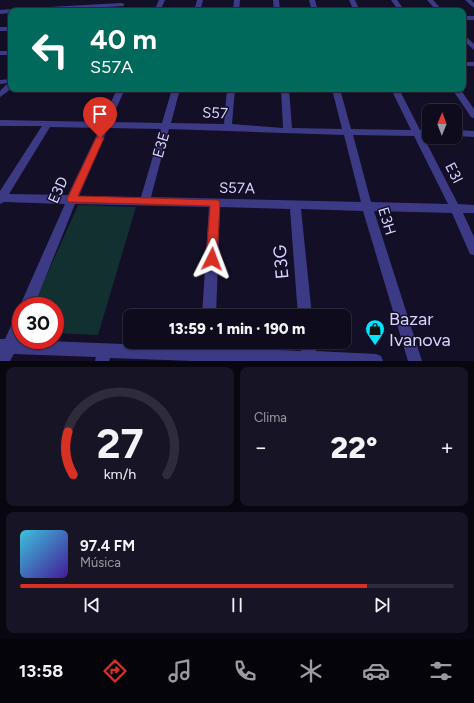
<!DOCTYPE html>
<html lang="es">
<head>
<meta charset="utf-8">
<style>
	:root { --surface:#0e0b1c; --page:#171425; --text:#f1f3f6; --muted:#9b9ba3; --line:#2e2b3b; --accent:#d93025 }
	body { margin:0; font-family:Figtree,sans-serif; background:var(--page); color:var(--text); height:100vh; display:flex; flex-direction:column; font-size:15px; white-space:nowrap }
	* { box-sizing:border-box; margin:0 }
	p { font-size:13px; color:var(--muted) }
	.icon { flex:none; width:22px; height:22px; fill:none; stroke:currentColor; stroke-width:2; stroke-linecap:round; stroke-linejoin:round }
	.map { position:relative; height:361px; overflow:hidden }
	.panel { display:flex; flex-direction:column; gap:6px; padding:6px; background:#08060f; flex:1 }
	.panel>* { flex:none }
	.guide { position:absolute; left:8px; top:8px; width:458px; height:84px; border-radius:8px; box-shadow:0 1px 3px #0004,0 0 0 1px var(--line); background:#00695c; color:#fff; overflow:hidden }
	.needle { width:26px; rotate:1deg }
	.tools { position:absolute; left:422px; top:104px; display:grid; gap:8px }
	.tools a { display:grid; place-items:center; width:40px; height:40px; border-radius:8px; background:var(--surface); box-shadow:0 1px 3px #0004,0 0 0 1px var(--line); font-size:20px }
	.speed { position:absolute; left:12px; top:297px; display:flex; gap:8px; font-size:20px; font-weight:700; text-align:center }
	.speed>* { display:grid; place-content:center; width:52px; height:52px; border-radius:50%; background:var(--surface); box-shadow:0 1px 3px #0004,0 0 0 1px var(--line); line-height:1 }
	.speed .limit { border:6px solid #d22; background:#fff; color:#111 }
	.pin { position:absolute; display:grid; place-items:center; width:34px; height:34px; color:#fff; margin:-41px -17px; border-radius:50% 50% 50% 0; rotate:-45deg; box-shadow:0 0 4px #0007 }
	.pin .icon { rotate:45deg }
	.me { position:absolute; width:44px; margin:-22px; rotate:3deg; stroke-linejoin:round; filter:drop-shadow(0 0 3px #0008) }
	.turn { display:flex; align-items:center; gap:14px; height:84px; padding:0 16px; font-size:18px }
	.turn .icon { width:52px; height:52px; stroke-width:2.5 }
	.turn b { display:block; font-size:28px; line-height:34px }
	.big { font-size:30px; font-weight:800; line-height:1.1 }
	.panel .tile { flex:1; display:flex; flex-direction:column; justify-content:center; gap:6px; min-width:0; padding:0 14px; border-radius:8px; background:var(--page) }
	.panel .dial { align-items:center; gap:0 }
	.dial svg { height:104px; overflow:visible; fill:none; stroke:var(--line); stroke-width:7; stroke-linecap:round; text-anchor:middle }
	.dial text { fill:var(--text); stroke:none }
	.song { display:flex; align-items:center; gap:12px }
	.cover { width:48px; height:48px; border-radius:6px; background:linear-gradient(135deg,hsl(190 70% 55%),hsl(260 70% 35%)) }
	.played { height:4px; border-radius:2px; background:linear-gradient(90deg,var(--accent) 80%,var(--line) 80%) }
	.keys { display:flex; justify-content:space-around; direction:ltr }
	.heat { display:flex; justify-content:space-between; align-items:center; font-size:22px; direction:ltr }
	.panel .tiles { flex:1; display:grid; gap:6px; grid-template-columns:1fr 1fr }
	.tile:last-child { grid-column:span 2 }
	.trip { position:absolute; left:123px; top:309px; width:228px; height:40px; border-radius:8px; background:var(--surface); box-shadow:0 1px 3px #0004,0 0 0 1px var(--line); font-weight:800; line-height:40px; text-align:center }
	.tab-bar { display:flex; height:64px; justify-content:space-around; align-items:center; background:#06040b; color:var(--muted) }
	.tab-bar .icon { width:28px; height:28px }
	.tab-bar .selected { color:var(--accent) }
	.tab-bar b { font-size:18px; color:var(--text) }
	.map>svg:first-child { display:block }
	.green { fill:#12302f }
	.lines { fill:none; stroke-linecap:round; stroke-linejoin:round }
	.street { fill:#3d3a85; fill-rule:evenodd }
	.route { fill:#d93025; stroke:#8d1f18 }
	.labels { text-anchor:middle; stroke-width:3; stroke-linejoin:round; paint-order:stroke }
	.street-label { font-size:15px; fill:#d9d4ff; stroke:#130f26 }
	.near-street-label { font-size:18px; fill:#d9d4ff; stroke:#130f26 }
	.near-poi-label { font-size:18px; fill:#d9d4ff; stroke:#130f26; text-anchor:start }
</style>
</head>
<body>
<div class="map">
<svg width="474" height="361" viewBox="0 0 474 361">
	<rect width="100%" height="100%" fill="#130f26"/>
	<path class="green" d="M78,205L136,207L98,335L55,333V306H33Z"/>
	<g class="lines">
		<g class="street">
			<path d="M159,0H165L160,11H154Z"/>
			<path d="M197,0H203L200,11H194Z"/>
			<path d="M234,0H240L239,11H233Z"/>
			<path d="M273,0H279L280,11H274Z"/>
			<path d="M309,0H315L318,11H312Z"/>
			<path d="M349,0H355L360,11H354Z"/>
			<path d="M391,0H397L405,11H399Z"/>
			<path d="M427,0H433L443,11H437Z"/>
			<path d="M465,0H471L474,3V8Z"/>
			<path d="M122,3L124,4V6L43,11H11V13L0,14V10L11,9Z"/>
			<rect x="463" y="16" width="11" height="4"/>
			<rect x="0" y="27" width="11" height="4"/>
			<path d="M463,34L474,44V50L463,40Z"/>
			<rect x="0" y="51" width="11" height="4"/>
			<rect x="463" y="62" width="11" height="4"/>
			<path d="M11,79V89L0,97V91L8,83L0,84V80Z"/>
			<path d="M117,89H125L110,122L162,123L172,89H180L171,123L224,124L227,89H235L232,124L283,128L281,89H289L292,128L342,129L332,89H340L351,129L411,130L391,89H399L420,130H429V136H423L458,204L474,205V213H463L474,237V255L470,254L452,213L374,211L422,361H408L363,211L301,209L312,316H298L290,209L220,207L216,316H202L209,207L75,204L34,306H21V308L20,306L22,301L65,204L4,202L0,204V191L42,126H0V120L102,122ZM50,127L100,128L68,195L9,194ZM108,128L161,129L141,197L79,196ZM169,129L344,135L361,202L151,197ZM353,135L414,136L448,204L371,202Z"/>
			<path d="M452,89H460L474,109V118L471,117Z"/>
			<path d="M455,130L474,131V137L455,136Z"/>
			<path d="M21,313V336L20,340H21L200,347V342H214V347L301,351V342H315L316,351L376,354L381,356L383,361H194L110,358L109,361H95L96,357L14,354L10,361H0V339H5L16,315Z"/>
		</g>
	</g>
	<path class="route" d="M100,135L104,138L78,196L218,200L220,203L217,259L216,263L212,264L208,263L206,259L210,206L68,202L67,199L96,138Z"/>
	<defs>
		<symbol id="shop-pin" viewBox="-11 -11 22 30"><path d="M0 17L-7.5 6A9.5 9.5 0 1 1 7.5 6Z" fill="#00e5ff" stroke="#130f26"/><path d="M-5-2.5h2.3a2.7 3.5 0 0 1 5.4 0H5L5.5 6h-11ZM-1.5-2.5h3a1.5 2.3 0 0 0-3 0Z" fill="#111"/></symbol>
	</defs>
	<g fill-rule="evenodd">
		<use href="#shop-pin" x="364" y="318" width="22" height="30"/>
	</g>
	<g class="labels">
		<g class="street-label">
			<text transform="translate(215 113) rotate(2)" y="5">S57</text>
			<text transform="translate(161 145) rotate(-74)" y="5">E3E</text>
			<text transform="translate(454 173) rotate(63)" y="5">E3I</text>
			<text transform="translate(237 188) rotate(1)" y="5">S57A</text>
			<text transform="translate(58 190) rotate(-66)" y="5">E3D</text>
			<text transform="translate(387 221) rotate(73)" y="5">E3H</text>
		</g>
		<g class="near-street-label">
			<text transform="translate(281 262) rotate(-95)" y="6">E3G</text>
		</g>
		<g class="near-poi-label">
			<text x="389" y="325">Bazar<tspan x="389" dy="21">Ivanova</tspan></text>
		</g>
	</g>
</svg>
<div class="tools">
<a><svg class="needle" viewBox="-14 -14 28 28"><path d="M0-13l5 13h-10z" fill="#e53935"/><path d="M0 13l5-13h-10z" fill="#9b9ba3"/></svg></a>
</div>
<div class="speed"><div class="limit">30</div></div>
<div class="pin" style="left:100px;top:138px;background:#d93025"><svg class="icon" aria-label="arrive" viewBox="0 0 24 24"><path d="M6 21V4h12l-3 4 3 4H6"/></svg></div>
<svg class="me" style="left:212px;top:259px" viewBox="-20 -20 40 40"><path d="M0-17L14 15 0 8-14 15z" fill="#d93025" stroke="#fff" stroke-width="4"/></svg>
<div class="trip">13:59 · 1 min · 190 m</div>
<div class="guide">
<div class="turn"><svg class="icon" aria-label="left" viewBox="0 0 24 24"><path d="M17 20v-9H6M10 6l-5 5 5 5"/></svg><div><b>40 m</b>S57A</div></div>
</div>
</div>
<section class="panel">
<div class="tiles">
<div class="tile dial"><svg viewBox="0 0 100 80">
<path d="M14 69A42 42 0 1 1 86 69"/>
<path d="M14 69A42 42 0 0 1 10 36" stroke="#d93025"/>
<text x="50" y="56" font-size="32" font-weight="700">27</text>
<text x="50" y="72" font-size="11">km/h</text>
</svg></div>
<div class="tile"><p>Clima</p>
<div class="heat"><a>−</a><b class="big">22°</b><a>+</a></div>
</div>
<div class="tile">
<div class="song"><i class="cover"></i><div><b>97.4 FM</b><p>Música</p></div></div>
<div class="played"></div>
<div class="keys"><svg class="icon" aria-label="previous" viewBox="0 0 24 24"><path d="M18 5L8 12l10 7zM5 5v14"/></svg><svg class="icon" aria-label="pause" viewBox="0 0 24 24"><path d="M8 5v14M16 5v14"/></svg><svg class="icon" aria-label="next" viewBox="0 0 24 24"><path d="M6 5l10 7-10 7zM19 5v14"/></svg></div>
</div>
</div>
</section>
<nav class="tab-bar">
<b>13:58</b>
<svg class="icon selected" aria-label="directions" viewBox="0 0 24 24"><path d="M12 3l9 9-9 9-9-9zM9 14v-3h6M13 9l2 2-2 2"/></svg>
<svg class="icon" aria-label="music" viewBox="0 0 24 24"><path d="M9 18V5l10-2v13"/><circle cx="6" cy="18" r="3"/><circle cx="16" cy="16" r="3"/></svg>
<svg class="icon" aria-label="phone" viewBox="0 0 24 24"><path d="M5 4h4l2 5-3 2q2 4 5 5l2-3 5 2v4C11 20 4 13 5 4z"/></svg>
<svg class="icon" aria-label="climate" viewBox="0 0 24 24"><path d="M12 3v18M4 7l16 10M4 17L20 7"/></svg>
<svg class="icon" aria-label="car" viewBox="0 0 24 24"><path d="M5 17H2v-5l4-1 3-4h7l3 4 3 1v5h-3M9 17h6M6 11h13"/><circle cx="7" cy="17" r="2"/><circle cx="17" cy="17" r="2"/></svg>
<svg class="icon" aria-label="filters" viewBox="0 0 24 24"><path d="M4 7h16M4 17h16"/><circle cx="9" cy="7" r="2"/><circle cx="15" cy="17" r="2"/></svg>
</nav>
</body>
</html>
